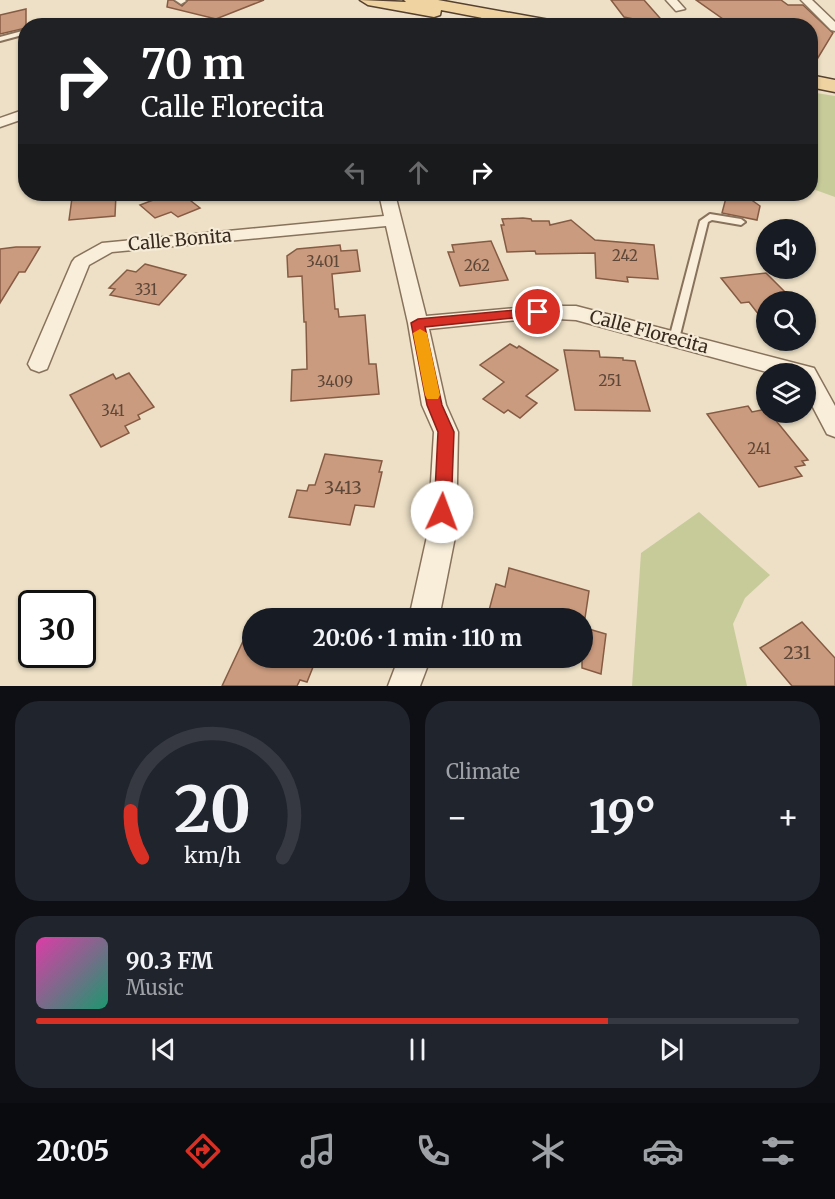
<!DOCTYPE html>
<html lang="en">
<head>
<meta charset="utf-8">
<style>
	:root { --surface:#171b24; --page:#20242c; --text:#f1f3f6; --muted:#9ea1a6; --line:#363941; --accent:#d93025 }
	body { margin:0; font-family:Merriweather,serif; background:var(--page); color:var(--text); height:100vh; display:flex; flex-direction:column; font-size:22px; white-space:nowrap }
	* { box-sizing:border-box; margin:0 }
	p { font-size:20px; color:var(--muted) }
	.icon { flex:none; width:33px; height:33px; fill:none; stroke:currentColor; stroke-width:2; stroke-linecap:round; stroke-linejoin:round }
	.map { position:relative; height:686px; overflow:hidden }
	.sheet { display:flex; flex-direction:column; gap:15px; padding:15px; background:#0d0f14; flex:1 }
	.sheet>* { flex:none }
	.banner { position:absolute; left:18px; top:18px; width:800px; height:183px; border-radius:24px; box-shadow:0 2px 4px #0004; background:#202124; color:#fff; overflow:hidden }
	.buttons { position:absolute; left:756px; top:219px; display:grid; gap:12px }
	.buttons a { display:grid; place-items:center; width:60px; height:60px; border-radius:50%; background:var(--surface); box-shadow:0 2px 4px #0004; font-size:30px }
	.speed { position:absolute; left:18px; top:590px; display:flex; gap:12px; font-size:30px; font-weight:700; text-align:center }
	.speed>* { display:grid; place-content:center; width:78px; height:78px; border-radius:50%; background:var(--surface); box-shadow:0 2px 4px #0004; line-height:1 }
	.speed .limit { border:3px solid #111; border-radius:9px; background:#fff; color:#111 }
	.pin { position:absolute; display:grid; place-items:center; width:51px; height:51px; color:#fff; margin:-26px; border:3px solid #fff; border-radius:50%; box-shadow:0 2px 6px #0007 }
	.me { position:absolute; width:66px; margin:-33px; rotate:2deg; stroke-linejoin:round; filter:drop-shadow(0 0 4px #0008) }
	.turn { display:flex; align-items:center; gap:21px; height:126px; padding:0 24px; font-size:27px }
	.turn .icon { width:78px; height:78px; stroke-width:2.5 }
	.turn b { display:block; font-size:42px; line-height:51px }
	.lanes { display:flex; align-items:center; height:57px; padding:0 24px; background:#0003; justify-content:center; gap:30px; direction:ltr }
	.lanes .off { opacity:.35 }
	.big { font-size:45px; font-weight:700; line-height:1.1 }
	.sheet .widget { flex:1; display:flex; flex-direction:column; justify-content:center; gap:9px; min-width:0; padding:0 21px; border-radius:24px; background:var(--page) }
	.sheet .dial { align-items:center; gap:0 }
	.dial svg { height:156px; overflow:visible; fill:none; stroke:var(--line); stroke-width:7; stroke-linecap:round; text-anchor:middle }
	.dial text { fill:var(--text); stroke:none }
	.song { display:flex; align-items:center; gap:18px }
	.cover { width:72px; height:72px; border-radius:9px; background:linear-gradient(135deg,hsl(320 70% 55%),hsl(160 70% 35%)) }
	.played { height:6px; border-radius:3px; background:linear-gradient(90deg,var(--accent) 75%,var(--line) 75%) }
	.keys { display:flex; justify-content:space-around; direction:ltr }
	.heat { display:flex; justify-content:space-between; align-items:center; font-size:33px; direction:ltr }
	.sheet .tiles { flex:1; display:grid; gap:15px; grid-template-columns:1fr 1fr }
	.widget:last-child { grid-column:span 2 }
	.trip { position:absolute; left:242px; top:608px; width:351px; height:60px; border-radius:30px; background:var(--surface); box-shadow:0 2px 4px #0004; font-weight:700; line-height:60px; text-align:center }
	.tab-bar { display:flex; height:96px; justify-content:space-around; align-items:center; background:#090b0e; color:var(--muted) }
	.tab-bar .icon { width:42px; height:42px }
	.tab-bar .selected { color:var(--accent) }
	.tab-bar b { font-size:27px; color:var(--text) }
	.map>svg:first-child { display:block }
	.green { fill:#c7cb9a }
	.building { fill:#ca9b7e; stroke:#865b43; stroke-width:1.5 }
	.lines { fill:none; stroke-linecap:round; stroke-linejoin:round }
	.lane-casing { stroke:#88725c; stroke-width:4 }
	.street-casing { stroke:#88725c; stroke-width:3 }
	.primary-casing { stroke:#564130; stroke-width:3 }
	.lane { fill:#f8eeda; fill-rule:evenodd }
	.street { fill:#f8eeda; fill-rule:evenodd }
	.primary { fill:#efd3a0; fill-rule:evenodd }
	.route { fill:#d93025; stroke:#8d1f18; stroke-width:1.5 }
	.slow { fill:#f59e0b }
	.labels { text-anchor:middle; stroke-width:4.5; stroke-linejoin:round; paint-order:stroke }
	.number-label { font-size:15px; fill:#5d4738 }
	.street-label { font-size:18px; fill:#392b20; stroke:#f5ebd6 }
	.near-number-label { font-size:18px; fill:#5d4738 }
</style>
</head>
<body>
<div class="map">
<svg width="835" height="686" viewBox="0 0 835 686">
	<rect width="100%" height="100%" fill="#ede0c6"/>
	<g class="green">
		<path d="M810,92L835,96V197L810,188V138L813,137H810Z"/>
		<path d="M699,512L770,575L745,598L733,624L747,686H632L641,553Z"/>
	</g>
	<g class="building">
		<path d="M168,0H173L182,6L188,0H264L216,19L167,7Z"/>
		<path d="M611,0H644L667,26L624,17Z"/>
		<path d="M696,0H781L788,5H803L833,33L810,71V26H733Z"/>
		<path d="M26,9V28L0,34V15Z"/>
		<path d="M104,194H116L115,216L69,220L72,198Z"/>
		<path d="M169,194H182L200,208L178,217L171,212L155,218L140,205Z"/>
		<path d="M727,194H743L760,206L757,220L722,213Z"/>
		<path d="M523,218L531,219L532,221H549L550,225L571,220L595,240L654,245L658,279L627,277L628,282L596,278L595,253L536,254L535,251L507,252L501,225H504L502,219Z"/>
		<path d="M491,241L508,280L460,286L448,252H454L452,245Z"/>
		<path d="M340,245L341,251L357,250L360,271L332,274L335,309H338L339,317L365,315L369,364H376L379,394L291,401L292,370L307,369L306,322H304L302,276L288,277L287,256L297,249Z"/>
		<path d="M16,247H40L25,272H19L0,303V249Z"/>
		<path d="M145,264L186,275L159,305L110,295L115,289L109,288L127,270L136,272Z"/>
		<path d="M766,273L795,302H766V324L749,302L741,303L721,278Z"/>
		<path d="M510,344L517,348L519,346L558,370L526,396L537,403L520,418L508,410L504,413L483,399L504,382L480,365Z"/>
		<path d="M564,350L599,351L600,357L623,358V360L635,361L650,411L575,410Z"/>
		<path d="M129,373L154,407L138,415L140,419L125,426L129,433L101,447L70,395L113,374L116,379Z"/>
		<path d="M748,406L752,412L766,409V412H769L808,460L802,461L805,465L795,467L802,476L759,487L707,414Z"/>
		<path d="M325,454L382,461L379,472H382L374,507L355,505L350,525L289,517L297,490L307,491L309,485H315Z"/>
		<path d="M509,568L589,591L585,618H487L496,584L505,587Z"/>
		<path d="M252,622V657H317L307,682L300,680L297,686H222Z"/>
		<path d="M802,622L835,658V686H792L760,648Z"/>
		<path d="M582,627L606,634L601,674L582,668Z"/>
	</g>
	<g class="lines">
		<defs>
			<g id="lane">
				<path d="M58,21L60,24L47,26V25Z"/>
				<path d="M26,30V34L0,41V37Z"/>
				<path d="M710,214L741,219L745,222L741,225L712,220L708,222L679,339L678,342H670L669,339L700,221Z"/>
			</g>
			<g id="street">
				<path d="M175,0H185L186,1L181,4Z"/>
				<path d="M666,0H677L685,9L676,11Z"/>
				<path d="M801,0H812L835,22V31L831,30Z"/>
				<path d="M491,11L496,14L482,26H469Z"/>
				<path d="M26,109V118L0,127V118Z"/>
				<path d="M379,194H395L426,316L538,306H576L814,368L835,406V437L827,434L806,394V374H774L576,320L538,318L429,329L446,405L458,432L456,532L439,618H409L428,532L434,432L422,405L408,323L386,226L112,252L89,265L47,369L39,372L31,369L28,364L72,262L75,258L102,243L384,216Z"/>
				<path d="M399,657H431L420,686H388Z"/>
			</g>
			<g id="primary">
				<path d="M360,0L406,2L404,0H438L555,21L563,26H525L441,10L440,15L434,17L368,5Z"/>
				<path d="M810,75L835,80V92L810,87Z"/>
			</g>
		</defs>
		<use href="#lane" class="lane-casing"/>
		<use href="#street" class="street-casing"/>
		<use href="#primary" class="primary-casing"/>
		<use href="#lane" class="lane"/>
		<use href="#street" class="street"/>
		<use href="#primary" class="primary"/>
	</g>
	<path class="route" d="M538,308L544,312L542,315L425,327L442,405L454,432L451,512L448,517L442,520L436,517L434,512L438,432L427,405L411,323L418,319Z"/>
	<path class="slow" d="M420,329L427,333L440,395L438,399H427L425,395L413,333Z"/>
	<g class="labels">
		<g class="number-label">
			<text x="625" y="261">242</text>
			<text x="323" y="267">3401</text>
			<text x="477" y="271">262</text>
			<text x="146" y="295">331</text>
			<text x="610" y="386">251</text>
			<text x="335" y="387">3409</text>
			<text x="113" y="416">341</text>
			<text x="759" y="454">241</text>
		</g>
		<g class="street-label">
			<text transform="translate(180 240) rotate(-5)" y="6">Calle Bonita</text>
			<text transform="translate(649 332) rotate(15)" y="6">Calle Florecita</text>
		</g>
		<g class="near-number-label">
			<text x="343" y="494">3413</text>
			<text x="797" y="659">231</text>
		</g>
	</g>
</svg>
<div class="buttons">
<a><svg class="icon" aria-label="sound" viewBox="0 0 24 24"><path d="M4 9h4l5-4v14l-5-4H4zM17 9q2 3 0 6"/></svg></a>
<a><svg class="icon" aria-label="search" viewBox="0 0 24 24"><circle cx="10" cy="10" r="6"/><path d="M15 15l6 6"/></svg></a>
<a><svg class="icon" aria-label="layers" viewBox="0 0 24 24"><path d="M12 4l9 5-9 5-9-5zM3 14l9 5 9-5"/></svg></a>
</div>
<div class="speed"><div class="limit">30</div></div>
<div class="pin" style="left:538px;top:312px;background:#d93025"><svg class="icon" aria-label="arrive" viewBox="0 0 24 24"><path d="M6 21V4h12l-3 4 3 4H6"/></svg></div>
<svg class="me" style="left:442px;top:512px" viewBox="-20 -20 40 40"><circle r="19" fill="#fff"/><path d="M0-13L10 11 0 6-10 11z" fill="#d93025"/></svg>
<div class="trip">20:06 · 1 min · 110 m</div>
<div class="banner">
<div class="turn"><svg class="icon" aria-label="right" viewBox="0 0 24 24"><path d="M7 20v-9h11M14 6l5 5-5 5"/></svg><div><b>70 m</b>Calle Florecita</div></div>
<div class="lanes"><svg class="icon off" aria-label="left" viewBox="0 0 24 24"><path d="M17 20v-9H6M10 6l-5 5 5 5"/></svg><svg class="icon off" aria-label="ahead" viewBox="0 0 24 24"><path d="M12 20V5M6 11l6-6 6 6"/></svg><svg class="icon" aria-label="right" viewBox="0 0 24 24"><path d="M7 20v-9h11M14 6l5 5-5 5"/></svg></div>
</div>
</div>
<section class="sheet">
<div class="tiles">
<div class="widget dial"><svg viewBox="0 0 100 80">
<path d="M14 69A42 42 0 1 1 86 69"/>
<path d="M14 69A42 42 0 0 1 8 45" stroke="#d93025"/>
<text x="50" y="56" font-size="32" font-weight="700">20</text>
<text x="50" y="72" font-size="11">km/h</text>
</svg></div>
<div class="widget"><p>Climate</p>
<div class="heat"><a>−</a><b class="big">19°</b><a>+</a></div>
</div>
<div class="widget">
<div class="song"><i class="cover"></i><div><b>90.3 FM</b><p>Music</p></div></div>
<div class="played"></div>
<div class="keys"><svg class="icon" aria-label="previous" viewBox="0 0 24 24"><path d="M18 5L8 12l10 7zM5 5v14"/></svg><svg class="icon" aria-label="pause" viewBox="0 0 24 24"><path d="M8 5v14M16 5v14"/></svg><svg class="icon" aria-label="next" viewBox="0 0 24 24"><path d="M6 5l10 7-10 7zM19 5v14"/></svg></div>
</div>
</div>
</section>
<nav class="tab-bar">
<b>20:05</b>
<svg class="icon selected" aria-label="directions" viewBox="0 0 24 24"><path d="M12 3l9 9-9 9-9-9zM9 14v-3h6M13 9l2 2-2 2"/></svg>
<svg class="icon" aria-label="music" viewBox="0 0 24 24"><path d="M9 18V5l10-2v13"/><circle cx="6" cy="18" r="3"/><circle cx="16" cy="16" r="3"/></svg>
<svg class="icon" aria-label="phone" viewBox="0 0 24 24"><path d="M5 4h4l2 5-3 2q2 4 5 5l2-3 5 2v4C11 20 4 13 5 4z"/></svg>
<svg class="icon" aria-label="climate" viewBox="0 0 24 24"><path d="M12 3v18M4 7l16 10M4 17L20 7"/></svg>
<svg class="icon" aria-label="car" viewBox="0 0 24 24"><path d="M5 17H2v-5l4-1 3-4h7l3 4 3 1v5h-3M9 17h6M6 11h13"/><circle cx="7" cy="17" r="2"/><circle cx="17" cy="17" r="2"/></svg>
<svg class="icon" aria-label="filters" viewBox="0 0 24 24"><path d="M4 7h16M4 17h16"/><circle cx="9" cy="7" r="2"/><circle cx="15" cy="17" r="2"/></svg>
</nav>
</body>
</html>
